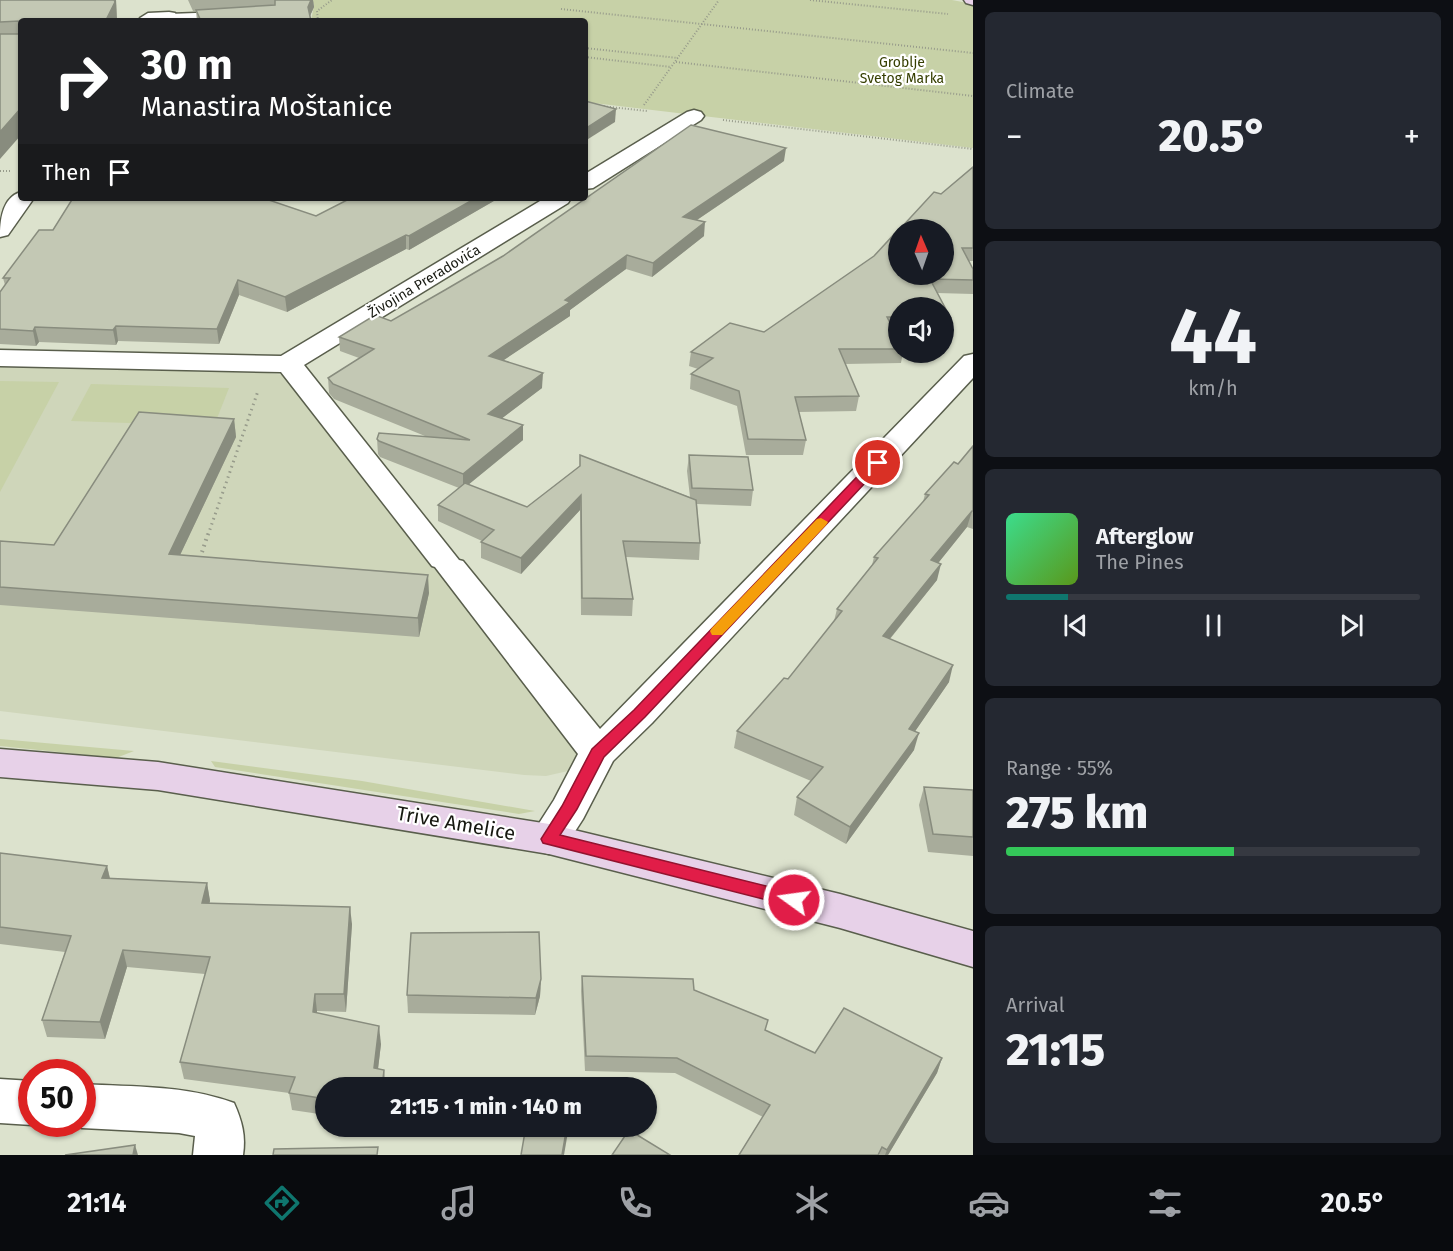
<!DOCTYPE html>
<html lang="en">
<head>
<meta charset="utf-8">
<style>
	:root { --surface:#171b24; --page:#242831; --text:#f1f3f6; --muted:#9ea1a6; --line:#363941; --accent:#0f766e }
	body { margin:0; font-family:"Fira Sans",sans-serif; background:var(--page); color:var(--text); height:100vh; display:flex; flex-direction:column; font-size:22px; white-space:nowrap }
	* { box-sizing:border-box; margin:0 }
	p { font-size:20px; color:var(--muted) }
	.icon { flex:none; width:33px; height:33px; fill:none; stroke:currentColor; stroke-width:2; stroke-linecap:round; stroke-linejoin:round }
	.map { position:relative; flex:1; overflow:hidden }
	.side { display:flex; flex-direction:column; gap:12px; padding:12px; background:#0d0f14; width:480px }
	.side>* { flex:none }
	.guide { position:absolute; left:18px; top:18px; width:570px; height:183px; border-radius:6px; box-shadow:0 2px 4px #0004; background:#202124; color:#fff; overflow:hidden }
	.needle { width:39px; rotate:358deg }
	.controls { position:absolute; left:888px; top:219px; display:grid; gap:12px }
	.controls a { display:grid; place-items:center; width:66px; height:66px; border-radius:50%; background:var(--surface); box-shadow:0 2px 4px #0004; font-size:30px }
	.speed { position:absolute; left:18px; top:1059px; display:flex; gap:12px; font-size:30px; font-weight:700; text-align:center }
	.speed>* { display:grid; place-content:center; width:78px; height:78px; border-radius:50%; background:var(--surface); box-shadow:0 2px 4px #0004; line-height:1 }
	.speed .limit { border:9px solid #d22; background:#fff; color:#111 }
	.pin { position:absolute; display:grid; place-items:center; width:51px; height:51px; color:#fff; margin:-26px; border:3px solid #fff; border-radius:50%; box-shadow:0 2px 6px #0007 }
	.me { position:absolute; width:66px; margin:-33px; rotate:284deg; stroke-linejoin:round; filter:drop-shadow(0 0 4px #0008) }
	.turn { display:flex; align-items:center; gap:21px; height:126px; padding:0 24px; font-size:27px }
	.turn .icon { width:78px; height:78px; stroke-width:2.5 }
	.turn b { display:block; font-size:42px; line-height:51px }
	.then { display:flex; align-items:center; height:57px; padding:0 24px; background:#0003; gap:12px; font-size:22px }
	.big { font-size:45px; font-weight:800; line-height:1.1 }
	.side .card { flex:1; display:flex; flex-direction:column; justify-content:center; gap:9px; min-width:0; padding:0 21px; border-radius:9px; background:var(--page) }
	.side .dial { align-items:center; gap:0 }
	.dial b { font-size:78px; line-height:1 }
	.song { display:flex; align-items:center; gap:18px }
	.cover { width:72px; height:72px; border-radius:9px; background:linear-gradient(135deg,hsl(150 70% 55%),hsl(90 70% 35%)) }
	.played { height:6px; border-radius:3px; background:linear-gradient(90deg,var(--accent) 15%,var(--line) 15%) }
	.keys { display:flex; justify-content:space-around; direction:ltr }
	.heat { display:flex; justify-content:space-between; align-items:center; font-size:33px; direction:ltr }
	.charge { height:9px; border-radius:4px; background:linear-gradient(90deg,#34c759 55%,var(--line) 0) }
	.trip { position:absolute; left:315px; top:1077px; width:342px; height:60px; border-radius:30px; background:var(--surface); box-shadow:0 2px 4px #0004; font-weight:800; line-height:60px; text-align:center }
	.dock { display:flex; height:96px; justify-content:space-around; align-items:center; background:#090b0e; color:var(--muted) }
	.dock .icon { width:42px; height:42px }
	.dock .on { color:var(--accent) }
	.dock b { font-size:27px; color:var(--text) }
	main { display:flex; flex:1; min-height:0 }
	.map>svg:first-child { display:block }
	.built { fill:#cfd6ba }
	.green { fill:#c7d1a7 }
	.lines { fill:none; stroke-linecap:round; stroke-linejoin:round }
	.lane-casing { stroke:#595e4c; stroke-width:3 }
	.street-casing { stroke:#595e4c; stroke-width:3 }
	.secondary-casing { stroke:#595e4c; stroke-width:3 }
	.path-far2 { stroke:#979b8b; stroke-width:2; stroke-dasharray:1 2; stroke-linecap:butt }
	.path-far1 { stroke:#979b8b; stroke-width:3; stroke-dasharray:1.5 4; stroke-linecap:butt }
	.path { stroke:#979b8b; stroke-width:4; stroke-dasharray:1.5 4.5; stroke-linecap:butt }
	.lane { fill:#fff; fill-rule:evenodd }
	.street { fill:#fff; fill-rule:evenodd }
	.secondary { fill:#e7d1e8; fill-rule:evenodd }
	.wall { fill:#a8ac9b }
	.shaded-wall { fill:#888c7e }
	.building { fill:#c3c8b4; stroke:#888c7e; stroke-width:1.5 }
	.route { fill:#e11d48; stroke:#92132f; stroke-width:1.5 }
	.slow { fill:#f59e0b }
	.labels { text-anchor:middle; stroke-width:4.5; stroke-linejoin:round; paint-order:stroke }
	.far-park-label { font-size:14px; fill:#363f02; stroke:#fff }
	.far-street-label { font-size:14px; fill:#161810; stroke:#fff }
	.near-street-label { font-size:20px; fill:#161810; stroke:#fff }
</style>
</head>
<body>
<main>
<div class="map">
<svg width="973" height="1155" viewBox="0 0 973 1155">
	<rect width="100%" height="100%" fill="#dce2cd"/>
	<path class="built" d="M0,367L268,373L284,375L290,378L578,752L568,771L546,776L524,775L0,711Z"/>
	<g class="green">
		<path d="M312,0H952L973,4V148L585,102V21H311L314,5Z"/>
		<path d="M0,381L59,382L0,492Z"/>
		<path d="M91,384L229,388L214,426L71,421Z"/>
		<path d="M0,739L134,751L116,758L0,746Z"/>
		<path d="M211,761L362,781L535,811L519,814L215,767Z"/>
	</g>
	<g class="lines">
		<defs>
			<path id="lane" d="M222,12L227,15L225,17L169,20L164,17L169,14Z"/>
			<g id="street">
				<path d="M169,12L175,13L177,17L175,21H142L140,18L148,13Z"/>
				<path d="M694,110L701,112L704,116L701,120L593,188L585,189V174L687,112Z"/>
				<path d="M21,192V198H34L8,235L0,237C0,221 2,197 21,192Z"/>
				<path d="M545,198H571L568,203L304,365L459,560L463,561L600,729L964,356L973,354V378L652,723L613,761L583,819L563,850L549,854L535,850L529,839L554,800L578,754L435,567L432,566L281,372L0,366V350L281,356Z"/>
				<path d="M0,1079L32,1081V1124H36L32,1125L0,1123Z"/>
				<path d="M82,1084C134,1087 186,1085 234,1103C242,1121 246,1136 243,1155H193L195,1136L179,1133L82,1128L70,1124H82Z"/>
			</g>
			<g id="secondary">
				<path d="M964,0H973V5L966,3Z"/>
				<path d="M0,749L158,762L549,824L840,894L973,931V967L840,928L549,854L158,790L0,777Z"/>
			</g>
		</defs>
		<use href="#lane" class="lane-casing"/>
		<use href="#street" class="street-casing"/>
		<use href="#secondary" class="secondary-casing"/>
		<g class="path-far2">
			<path d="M810,0L948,14"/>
			<path d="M561,9L973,53"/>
			<path d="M318,21L317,11L332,0"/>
			<path d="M585,48L678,58"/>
			<path d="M585,57L671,67"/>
			<path d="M676,62L973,96"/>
			<path d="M644,105L719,0"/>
			<path d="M601,106L647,111"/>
			<path d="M723,120L973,149"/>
			<path d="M0,171H12"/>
		</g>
		<path class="path-far1" d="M208,535L258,391"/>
		<path class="path" d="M202,552L208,534"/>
		<use href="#lane" class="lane"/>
		<use href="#street" class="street"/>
		<use href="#secondary" class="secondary"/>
	</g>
	<g class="wall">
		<path d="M0,0H116L117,21H21L0,159Z"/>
		<path d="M188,0H313L314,7L310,16L311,21H197L196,11H193Z"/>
		<path d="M784,161L697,220L704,236L652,277L626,269L570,310V316L503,360L542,388L502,418L523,425V440L468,485L527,507L580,466V455L690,497L687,471L689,455L753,490L751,506L697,504L700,543L699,560L626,557L633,599L632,616L581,615L580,510L521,574L481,558V542L482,541L438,521V505L459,488L380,457L378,454L377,439L425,436L334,399L329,393L328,378L359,358L340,351L339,337L391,321Z"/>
		<path d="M973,167V261H969L973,269V294L937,293L950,317L946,331H944V308H898V331H895L898,338V352H903L901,363L845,364L859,396L856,411L799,412L806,440L803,455H746L737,406L690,389L691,374L698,369L689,366L691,352L764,332L874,256L941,194Z"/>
		<path d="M73,198H270L269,200L316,216L351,198H499L409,250L406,249L287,312L239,295L219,344L118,341L116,345L39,342L36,346L0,344V292L5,285L3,278L53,230Z"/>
		<path d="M234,419L236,437L180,555L429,593L419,637L0,605V541L54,545Z"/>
		<path d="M973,446V529L967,527L938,563L937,580L890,639L949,682L915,731L914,750L846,844L794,815L797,797L811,781L734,748L737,731L788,679L834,621L837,609L872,565L874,557L923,502L925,494L958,464Z"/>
		<path d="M924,787L973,790V856L928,852L919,805Z"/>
		<path d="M0,853L107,866L110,878L207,883L210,901L209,903L352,924L346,1012L317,1011V1013L381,1044L378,1069L384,1070L385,1088H326V1115L292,1110L289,1093L184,1079L180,1062L205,974L127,967L105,1039L47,1037L42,1020L65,952L0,944Z"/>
		<path d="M582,976L694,990L766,1031L815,1053L942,1058L937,1073L888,1155H739L763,1117L675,1073L585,1071L581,991Z"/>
		<path d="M541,979L540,996L535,1015L408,1013L407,995Z"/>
	</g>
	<g class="shaded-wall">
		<path d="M114,0H116L117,21H106Z"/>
		<path d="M311,0H313L314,7L309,18L308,7Z"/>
		<path d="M21,108V135L0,159V132Z"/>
		<path d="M616,109L615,122L585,141V129Z"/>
		<path d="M786,148L784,161L682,230L683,217Z"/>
		<path d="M476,198H499L409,250V236Z"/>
		<path d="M705,222L704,236L652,277L653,263Z"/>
		<path d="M406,235V249L287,312L285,297Z"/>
		<path d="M627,255L626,269L570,310V316L489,370V356Z"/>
		<path d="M238,280L239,295L219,344L217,329Z"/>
		<path d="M116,326L118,341L116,345L113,330Z"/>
		<path d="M35,327L39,342L36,346L33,331Z"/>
		<path d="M543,373L542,388L488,429V414Z"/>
		<path d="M234,419L236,437L172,572L169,554Z"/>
		<path d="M523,425V440L463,489V474Z"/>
		<path d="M581,495L580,510L521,574V558Z"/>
		<path d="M972,511L967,527L927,577L931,560Z"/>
		<path d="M941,564L937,580L879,652L883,636Z"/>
		<path d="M428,575L429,593L419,637L418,618Z"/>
		<path d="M953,665L949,682L905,746L909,729Z"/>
		<path d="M919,733L914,750L846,844L850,827Z"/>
		<path d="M107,866L111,884L102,878Z"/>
		<path d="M207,883L210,901L205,920L202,903Z"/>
		<path d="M350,907L352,924L346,1012L344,994Z"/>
		<path d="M123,950L127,967L105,1039L100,1022Z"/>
		<path d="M541,979L540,996L535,1015L536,998Z"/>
		<path d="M315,994L317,1011L315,1029L313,1012Z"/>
		<path d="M379,1026L381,1044L376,1085L374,1068Z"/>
		<path d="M942,1058L937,1073L888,1155H885L887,1150Z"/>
		<path d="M384,1070L385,1088H382Z"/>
		<path d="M567,1126H569L564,1155H562Z"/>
		<path d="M135,1145L138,1155H133Z"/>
	</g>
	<g class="building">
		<path d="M0,0H114L115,2L106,20L21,21V108L0,132V34H19V21L0,22Z"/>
		<path d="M275,0H311L308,7L311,21H201L196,10L275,5Z"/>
		<path d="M585,101L616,109L585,129Z"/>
		<path d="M691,125L786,148L683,217L705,222L653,263L627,255L565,300L570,302L489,356L543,373L488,414L523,425L463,474L379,441L377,439L379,433L470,440L333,384L328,378L374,349L339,337L375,315L391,321L445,290L503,256Z"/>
		<path d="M973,167V248H962L973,269V280L930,279L950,317H944V308H898V317H887L898,338V349H839L859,396L795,397L806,440L748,439L739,391L691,374L713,358L691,352L730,323L764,332L874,256L898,230V274H944V230H899L934,192L941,194Z"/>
		<path d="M73,198H263L316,216L351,198H476L409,236L406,235L285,297L238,280L217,329L116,326L113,330L35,327L33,331L0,329V292L10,278H3L39,230H53Z"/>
		<path d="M139,412L234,419L169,554L428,575L418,618L0,587V541L54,545Z"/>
		<path d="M973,446V511H972L931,560L941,564L883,636L953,665L909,729L919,733L850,827L797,797L823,767L737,731L784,678L788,679L842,611L837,609L878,558L874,557L929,495L925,494L954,462L958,464Z"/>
		<path d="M580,455L696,500L700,543L623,541L633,599L582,598L581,495L521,558L481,542L494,530L438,505L465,483L527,507L580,466Z"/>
		<path d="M689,455L748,457L753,490L692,488Z"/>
		<path d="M924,787L973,790V837L933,834Z"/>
		<path d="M0,853L107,866L102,878L207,883L202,903L350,907L344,994H315L313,1012L379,1026L374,1068L384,1070L382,1088H326V1099L289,1093L295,1077L180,1062L210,957L123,950L100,1022L42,1020L71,936L0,927Z"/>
		<path d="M539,932L541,979L536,998L407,995L411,933Z"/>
		<path d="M582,976L693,979L694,990L768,1020L765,1030L815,1053L844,1008L942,1058L887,1150L882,1147L878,1155H739L770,1105L677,1058L586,1056Z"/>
		<path d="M526,1126H567L562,1155H521Z"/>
		<path d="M629,1130L670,1155H612Z"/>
		<path d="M135,1145L133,1155H65Z"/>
		<path d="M378,1147L377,1155H273L274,1149Z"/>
	</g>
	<path class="route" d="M878,459L882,460V465L645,717L604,757L577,809L560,835L794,893L800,895L803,900L800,905L794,907L543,843L541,839L562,806L592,749L634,710L873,460Z"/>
	<path class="slow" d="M821,518L828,522L826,525L722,635H712L710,631L712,628L817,519Z"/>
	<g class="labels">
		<g class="far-park-label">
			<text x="902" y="67">Groblje<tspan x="902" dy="16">Svetog Marka</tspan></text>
		</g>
		<g class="far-street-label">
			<text transform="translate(424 281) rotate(-31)" y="5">Živojina Preradovića</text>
		</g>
		<g class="near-street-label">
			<text transform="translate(456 823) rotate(10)" y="7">Trive Amelice</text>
		</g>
	</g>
</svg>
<div class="controls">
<a><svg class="needle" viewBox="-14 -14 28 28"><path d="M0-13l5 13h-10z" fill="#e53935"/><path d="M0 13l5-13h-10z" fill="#9ea1a6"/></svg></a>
<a><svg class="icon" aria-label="sound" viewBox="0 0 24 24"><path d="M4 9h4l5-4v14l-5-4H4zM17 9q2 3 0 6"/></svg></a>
</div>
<div class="speed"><div class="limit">50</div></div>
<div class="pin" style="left:878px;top:463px;background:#d93025"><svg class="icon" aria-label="arrive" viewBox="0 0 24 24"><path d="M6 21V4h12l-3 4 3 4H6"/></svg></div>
<svg class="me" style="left:794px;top:900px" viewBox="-20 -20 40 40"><circle r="17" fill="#e11d48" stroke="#fff" stroke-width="3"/><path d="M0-11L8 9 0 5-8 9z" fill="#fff"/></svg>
<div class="trip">21:15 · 1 min · 140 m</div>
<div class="guide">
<div class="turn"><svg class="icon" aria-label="right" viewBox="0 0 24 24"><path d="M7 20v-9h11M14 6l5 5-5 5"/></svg><div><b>30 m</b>Manastira Moštanice</div></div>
<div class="then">Then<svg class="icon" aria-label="arrive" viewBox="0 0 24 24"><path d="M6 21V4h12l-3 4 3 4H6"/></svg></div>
</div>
</div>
<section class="side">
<div class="card"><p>Climate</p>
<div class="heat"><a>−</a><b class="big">20.5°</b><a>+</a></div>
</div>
<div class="card dial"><b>44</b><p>km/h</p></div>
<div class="card">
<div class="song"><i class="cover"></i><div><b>Afterglow</b><p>The Pines</p></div></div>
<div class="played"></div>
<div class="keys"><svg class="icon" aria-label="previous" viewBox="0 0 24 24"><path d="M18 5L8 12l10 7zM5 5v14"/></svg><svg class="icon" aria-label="pause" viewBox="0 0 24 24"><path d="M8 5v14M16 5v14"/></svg><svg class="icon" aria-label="next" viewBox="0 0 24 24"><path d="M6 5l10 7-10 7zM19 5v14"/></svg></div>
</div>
<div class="card"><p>Range · 55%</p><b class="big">275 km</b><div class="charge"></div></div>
<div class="card"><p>Arrival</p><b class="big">21:15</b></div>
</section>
</main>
<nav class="dock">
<b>21:14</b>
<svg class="icon on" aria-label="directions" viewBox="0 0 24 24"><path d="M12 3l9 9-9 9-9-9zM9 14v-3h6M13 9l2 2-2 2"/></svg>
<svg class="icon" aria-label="music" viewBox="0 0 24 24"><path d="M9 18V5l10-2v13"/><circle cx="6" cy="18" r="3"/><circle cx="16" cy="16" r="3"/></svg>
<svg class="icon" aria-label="phone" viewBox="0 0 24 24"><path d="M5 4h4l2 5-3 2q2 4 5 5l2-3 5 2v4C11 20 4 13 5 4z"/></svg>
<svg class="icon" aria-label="climate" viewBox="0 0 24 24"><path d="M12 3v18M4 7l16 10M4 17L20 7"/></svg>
<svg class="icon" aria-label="car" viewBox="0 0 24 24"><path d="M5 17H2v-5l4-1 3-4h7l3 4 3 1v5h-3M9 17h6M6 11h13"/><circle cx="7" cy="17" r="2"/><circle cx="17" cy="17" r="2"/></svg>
<svg class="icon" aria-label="filters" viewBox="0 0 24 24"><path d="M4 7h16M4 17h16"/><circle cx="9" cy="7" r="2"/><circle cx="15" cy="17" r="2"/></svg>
<b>20.5°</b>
</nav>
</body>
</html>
